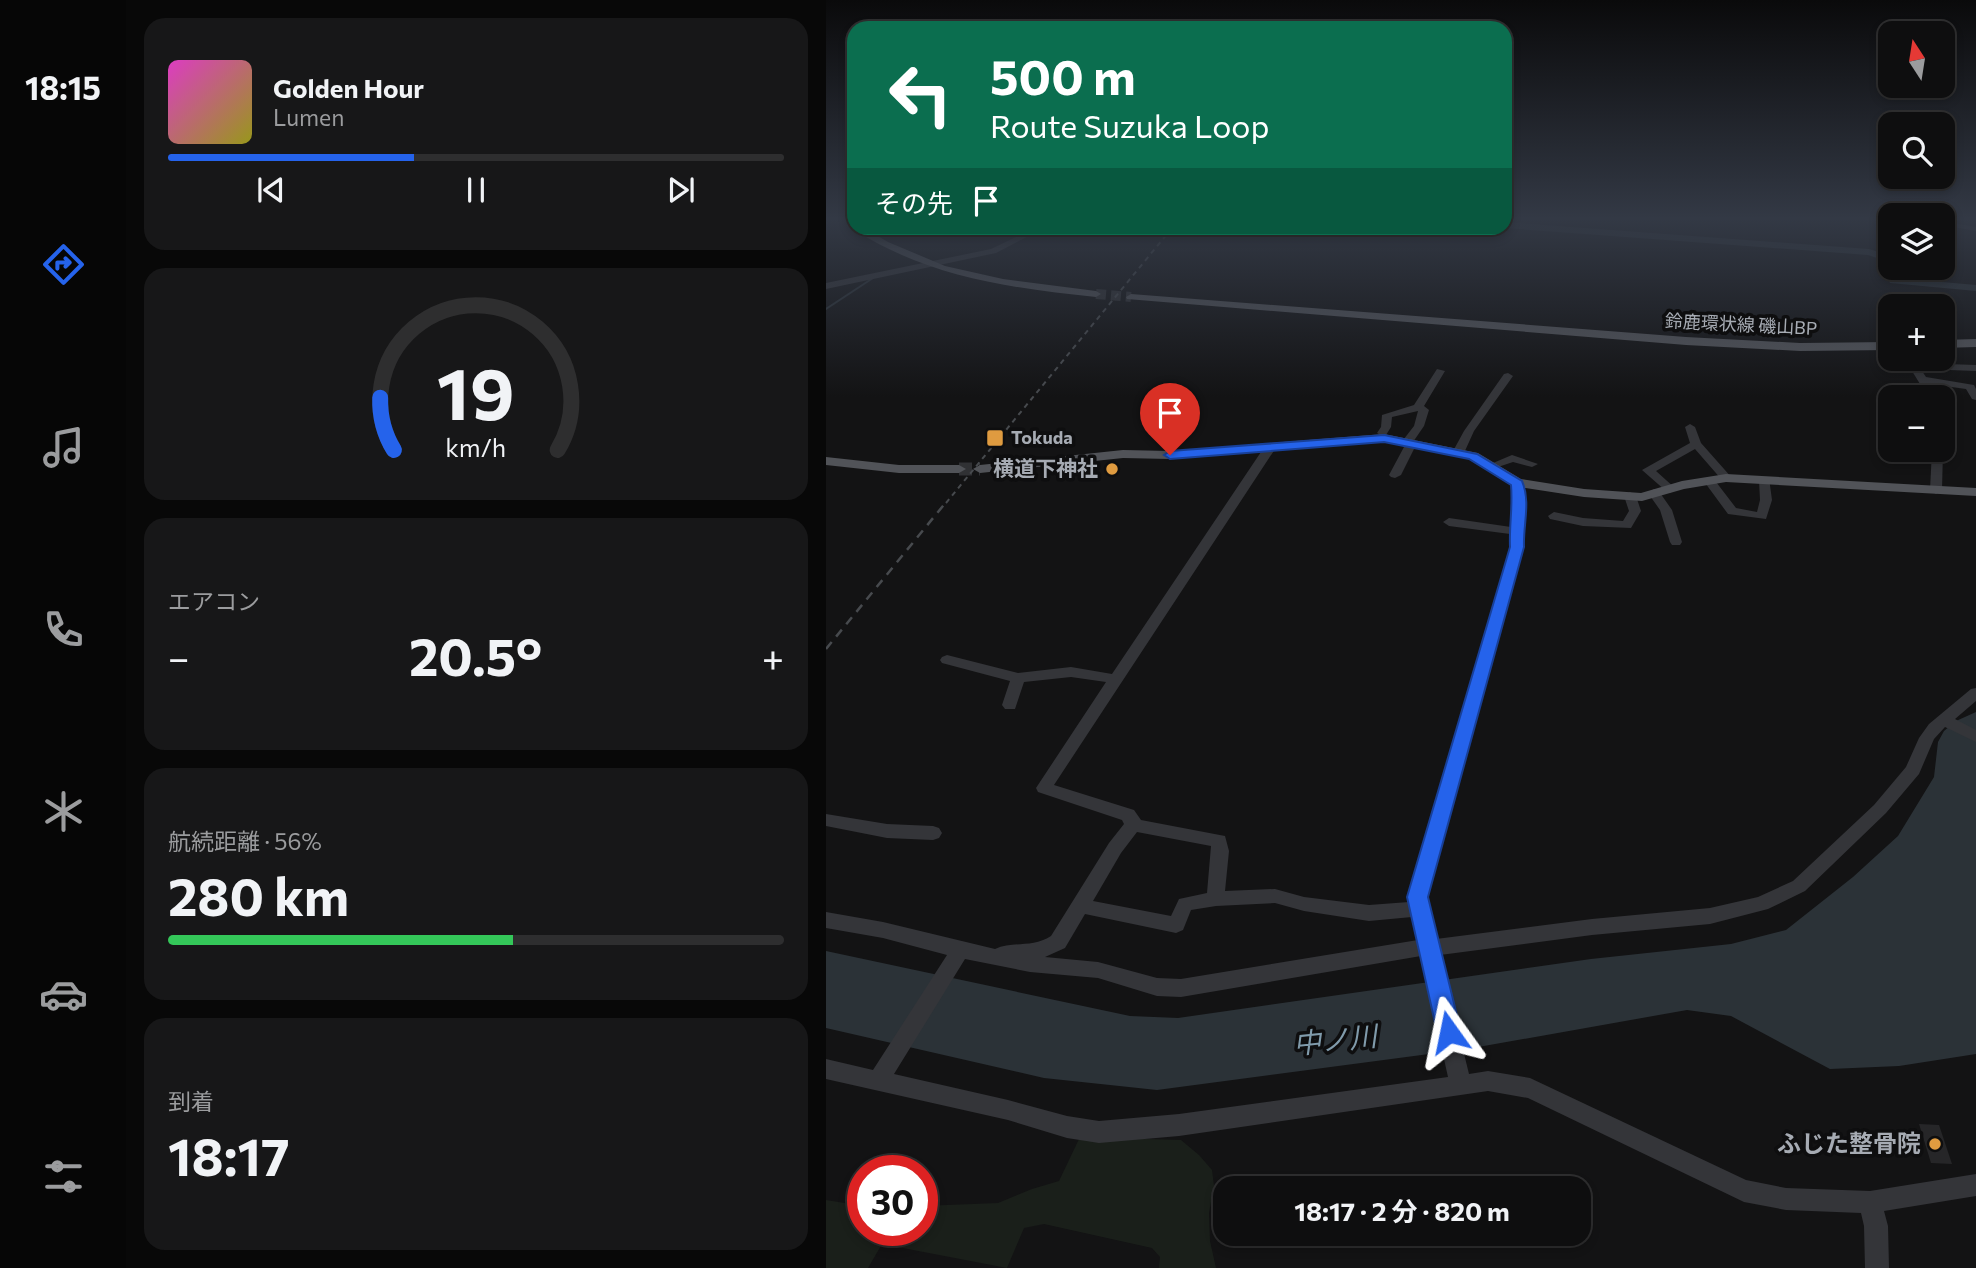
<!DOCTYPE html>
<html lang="ja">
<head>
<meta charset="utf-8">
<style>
	:root { --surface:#0e0e0f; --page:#171718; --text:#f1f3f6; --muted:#9b9c9e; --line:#2e2e2f; --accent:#2563eb }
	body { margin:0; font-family:Commissioner,"Noto Sans JP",sans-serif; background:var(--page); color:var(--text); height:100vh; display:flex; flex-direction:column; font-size:26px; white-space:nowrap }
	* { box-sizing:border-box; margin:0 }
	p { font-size:23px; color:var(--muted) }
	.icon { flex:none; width:38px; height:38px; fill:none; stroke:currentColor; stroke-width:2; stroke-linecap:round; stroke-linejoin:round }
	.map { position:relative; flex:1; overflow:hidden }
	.drawer { display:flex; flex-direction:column; gap:18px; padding:18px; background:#080808; width:700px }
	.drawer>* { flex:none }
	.banner { position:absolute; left:21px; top:21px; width:665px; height:214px; border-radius:21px; box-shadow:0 4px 10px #0003,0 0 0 2px var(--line); background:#0b6e4f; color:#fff; overflow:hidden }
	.needle { width:46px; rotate:348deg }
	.fabs { position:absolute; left:1052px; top:21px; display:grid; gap:14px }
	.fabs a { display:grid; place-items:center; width:77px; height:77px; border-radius:14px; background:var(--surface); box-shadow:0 4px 10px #0003,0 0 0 2px var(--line); font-size:35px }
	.speed { position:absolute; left:21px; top:1155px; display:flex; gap:14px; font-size:35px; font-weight:700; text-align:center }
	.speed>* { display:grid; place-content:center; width:91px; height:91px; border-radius:50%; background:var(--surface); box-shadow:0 4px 10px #0003,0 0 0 2px var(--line); line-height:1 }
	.speed .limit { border:10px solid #d22; background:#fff; color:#111 }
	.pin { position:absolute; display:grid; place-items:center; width:60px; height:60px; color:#fff; margin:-72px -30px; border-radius:50% 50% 50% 0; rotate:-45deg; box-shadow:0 0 7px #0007 }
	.pin .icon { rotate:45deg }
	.me { position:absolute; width:77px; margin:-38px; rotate:348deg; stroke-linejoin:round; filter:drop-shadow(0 0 5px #0008) }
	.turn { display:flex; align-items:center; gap:24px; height:147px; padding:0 28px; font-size:32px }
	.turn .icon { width:91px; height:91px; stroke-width:2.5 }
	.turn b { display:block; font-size:49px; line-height:60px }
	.then { display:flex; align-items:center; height:66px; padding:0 28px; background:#0003; gap:14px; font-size:26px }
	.big { font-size:52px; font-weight:700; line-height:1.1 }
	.drawer .card { flex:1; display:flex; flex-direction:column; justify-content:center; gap:10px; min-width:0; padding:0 24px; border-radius:21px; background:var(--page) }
	.drawer .dial { align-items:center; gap:0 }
	.dial svg { height:182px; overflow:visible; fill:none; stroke:var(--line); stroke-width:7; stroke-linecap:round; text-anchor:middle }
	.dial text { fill:var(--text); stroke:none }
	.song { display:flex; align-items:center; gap:21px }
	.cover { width:84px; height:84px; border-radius:10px; background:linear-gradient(135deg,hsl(310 70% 55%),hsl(60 70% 35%)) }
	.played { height:7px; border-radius:4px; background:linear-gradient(90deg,var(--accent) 40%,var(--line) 40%) }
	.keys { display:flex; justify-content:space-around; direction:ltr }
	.heat { display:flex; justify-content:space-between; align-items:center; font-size:38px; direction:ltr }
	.charge { height:10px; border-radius:5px; background:linear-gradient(90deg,#34c759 56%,var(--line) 0) }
	.trip { position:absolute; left:387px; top:1176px; width:378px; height:70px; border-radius:21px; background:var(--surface); box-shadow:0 4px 10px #0003,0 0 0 2px var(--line); font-weight:700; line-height:70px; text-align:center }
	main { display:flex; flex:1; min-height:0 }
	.tab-bar { display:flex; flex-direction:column; width:126px; justify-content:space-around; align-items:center; background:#060606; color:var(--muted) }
	.tab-bar .icon { width:49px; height:49px }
	.tab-bar .on { color:var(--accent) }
	.tab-bar b { font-size:32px; color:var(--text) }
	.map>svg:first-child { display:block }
	.green { fill:#1a1f1a }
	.water { fill:#2b3237 }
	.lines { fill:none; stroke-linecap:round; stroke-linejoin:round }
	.stream { stroke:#2b3237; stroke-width:2 }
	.river { fill:#2b3237; fill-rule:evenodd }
	.building { fill:#262628 }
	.major-tunnel-far1 { stroke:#303134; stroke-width:10; stroke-dasharray:10 5; stroke-linecap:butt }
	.major-tunnel { stroke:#303134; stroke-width:13; stroke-dasharray:13 7; stroke-linecap:butt }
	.minor { fill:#343539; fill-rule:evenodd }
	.major { fill:#515358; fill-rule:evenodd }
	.rail-far1 { stroke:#474a4e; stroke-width:2; stroke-dasharray:5 4.5; stroke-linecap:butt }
	.rail { stroke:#474a4e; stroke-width:2.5; stroke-dasharray:9 7; stroke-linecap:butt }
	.route { fill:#2563eb; stroke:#184099; stroke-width:2 }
	.poi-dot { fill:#df9b40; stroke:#0e0e0f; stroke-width:2.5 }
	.labels { text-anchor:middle; stroke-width:7; stroke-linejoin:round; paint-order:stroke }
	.far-street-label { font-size:18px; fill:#a6abb3; stroke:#0e0e0f }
	.far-poi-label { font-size:18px; font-weight:bold; fill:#a6abb3; stroke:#0e0e0f; text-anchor:start }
	.poi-label { font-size:21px; font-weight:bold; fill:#a6abb3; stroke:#0e0e0f; text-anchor:end }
	.near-poi-label { font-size:24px; font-weight:bold; fill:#a6abb3; stroke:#0e0e0f; text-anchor:end }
	.near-water-label { font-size:28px; font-style:italic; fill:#809bab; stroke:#0e0e0f }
</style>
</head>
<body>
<main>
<nav class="tab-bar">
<b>18:15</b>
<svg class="icon on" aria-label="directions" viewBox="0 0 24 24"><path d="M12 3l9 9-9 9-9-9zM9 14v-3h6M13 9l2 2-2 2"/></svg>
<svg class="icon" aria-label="music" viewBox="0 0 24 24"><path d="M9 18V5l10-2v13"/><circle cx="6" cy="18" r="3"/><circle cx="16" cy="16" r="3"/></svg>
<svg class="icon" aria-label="phone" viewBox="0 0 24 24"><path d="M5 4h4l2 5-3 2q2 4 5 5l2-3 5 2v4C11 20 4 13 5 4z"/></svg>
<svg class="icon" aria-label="climate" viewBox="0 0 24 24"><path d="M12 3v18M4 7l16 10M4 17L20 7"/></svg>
<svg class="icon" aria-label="car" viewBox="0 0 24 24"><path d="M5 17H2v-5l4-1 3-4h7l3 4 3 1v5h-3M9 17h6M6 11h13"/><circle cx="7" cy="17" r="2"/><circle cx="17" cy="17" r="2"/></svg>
<svg class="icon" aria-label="filters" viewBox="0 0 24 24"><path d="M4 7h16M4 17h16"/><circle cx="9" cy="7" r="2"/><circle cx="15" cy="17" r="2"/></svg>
</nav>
<section class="drawer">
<div class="card">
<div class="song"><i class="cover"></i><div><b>Golden Hour</b><p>Lumen</p></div></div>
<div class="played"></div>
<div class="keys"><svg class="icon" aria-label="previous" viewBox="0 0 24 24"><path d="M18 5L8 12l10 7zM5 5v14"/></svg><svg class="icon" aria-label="pause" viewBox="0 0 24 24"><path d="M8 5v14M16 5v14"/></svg><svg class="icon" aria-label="next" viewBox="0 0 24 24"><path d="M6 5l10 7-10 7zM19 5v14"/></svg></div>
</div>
<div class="card dial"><svg viewBox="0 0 100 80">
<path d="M14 69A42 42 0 1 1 86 69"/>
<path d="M14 69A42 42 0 0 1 8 46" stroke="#2563eb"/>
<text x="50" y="56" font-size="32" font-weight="700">19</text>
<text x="50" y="72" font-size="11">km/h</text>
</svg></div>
<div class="card"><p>エアコン</p>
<div class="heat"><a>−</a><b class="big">20.5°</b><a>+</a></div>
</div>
<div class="card"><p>航続距離 · 56%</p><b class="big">280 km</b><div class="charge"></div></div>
<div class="card"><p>到着</p><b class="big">18:17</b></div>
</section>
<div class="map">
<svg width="1150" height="1268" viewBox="0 0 1150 1268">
	<rect width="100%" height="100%" fill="#131314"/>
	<path class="green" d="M254,1137L355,1140L373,1155L386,1170L388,1186L383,1213L384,1241L390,1268H333L334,1257L326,1248L218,1224L198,1228L181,1268L56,1244L42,1268H0V1200L37,1206V1230H96V1206L172,1203L206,1189L233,1181Z"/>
	<path class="water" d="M1150,712V1054L1073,1066L1004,1069L905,1016L861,1010L641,1049L331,1090L218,1078L0,1028V951L304,1016L352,1018L765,959L905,944L960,930L1027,877L1072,836L1108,777L1112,742L1118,731L1130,721Z"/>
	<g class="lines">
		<g class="stream">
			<path d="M199,233L209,228"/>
			<path d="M0,309L47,278"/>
		</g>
		<path class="river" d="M679,222L1043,249L1062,255L1064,268H1068L1072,278L1150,285V291L1064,283L1054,259L1042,255L679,228Z"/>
	</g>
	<path class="building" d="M1093,1124L1113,1125L1126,1164L1105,1163Z"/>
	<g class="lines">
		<path class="major-tunnel-far1" d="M270,294L305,297"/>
		<path class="major-tunnel" d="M133,469H154"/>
		<g class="minor">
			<path d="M1116,221L1150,227V231L1116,225Z"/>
			<path d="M209,228H218L170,253L0,289V283L165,249Z"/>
			<path d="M1092,363L1150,365V371L1096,369V371L1100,377L1148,385L1150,389V400L1146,399L1140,389L1104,384L1112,397H1102L1086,371L1089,364Z"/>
			<path d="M611,369L619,371L598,406L603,410L598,426L587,442L590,445L575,475L569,478L565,477L563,475L578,447L574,444L588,426L592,411L566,417L565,427L560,435L556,436L551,433L555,427L556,415L588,405Z"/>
			<path d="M682,373L687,376L648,431L638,453L632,456L628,455L626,453L638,431L678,374Z"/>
			<path d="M1116,416L1121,419V423L1116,426Z"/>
			<path d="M864,424L869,427L875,443L906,478L900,481L896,480L869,449L830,471L850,489L844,493L840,491L816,470L864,443L859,427Z"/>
			<path d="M445,443L451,446L228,785L308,810L315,820L399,836L403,851L399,891L449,889L478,897L543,905L583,902L582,897L685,547L684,534L623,526L617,522L623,518L685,527V483L687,481H695L698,500L697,547L600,897L610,939L766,919L884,908L932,897L967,881L1048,805L1080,767L1093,738L1103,724L1145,689L1150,688V701L1129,719L1150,730V742L1119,727L1108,739L1093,774L1060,813L979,891L942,909L884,924L766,935L614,955L643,1074L662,1071L704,1078L920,1180L960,1188L1044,1191L1150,1174V1196L1058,1211L1062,1226L1063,1268H1039L1038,1226L1035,1213L960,1210L918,1202L702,1098L662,1091L353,1136L273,1143L241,1138L182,1120L0,1079V1059L47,1070L121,955L57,938L0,928V912L57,922L169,949C187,941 207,948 225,936L283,843L298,824L296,820L212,792L210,788L280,682L245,677L198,682L189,709H179L176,705L184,681L116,663L114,660L116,657L121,655L192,673L245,667L286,674L439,446ZM311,832L385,846L381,893L353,899L345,916L267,901L295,853ZM449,903L478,911L543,921L586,917L592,940L355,979L331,978L272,962L219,957L239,948L259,914L350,933L357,930L365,910L390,906ZM595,956L622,1077L353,1114L273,1121L241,1116L182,1100L68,1074L139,959L204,972L272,978L331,996L355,997Z"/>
			<path d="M1106,450H1117L1116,490L1110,494L1104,490Z"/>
			<path d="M686,455L712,464L706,467L687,462L666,469L660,466Z"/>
			<path d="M883,477L887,478L910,508L931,512L934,500L933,480L935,478H943L946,500L940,519L902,514L877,480Z"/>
			<path d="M828,489L832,490L846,510L856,542L854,545H846L844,542L834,510L822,493Z"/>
			<path d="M804,492L810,496L815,511L805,528L757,526L724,519L722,516L728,512L757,518L797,521L803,511L798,496Z"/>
			<path d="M0,814L61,824L107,826L113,828L116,833L113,838L107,840L61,838L0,826Z"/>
		</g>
		<g class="major">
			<path d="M28,227L38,228L62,242L119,266L177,279L270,291L275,294L270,297C184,288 102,277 29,230Z"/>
			<path d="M305,294L860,337L974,343L1064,342V350L974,351L860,345L301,299L300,297Z"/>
			<path d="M1150,339V347L1116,348V340Z"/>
			<path d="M558,434L652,453L695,479L758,489L815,493L856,481L900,474L1150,488V496L900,482L858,489L816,501L758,497L686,486L643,459L558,442L344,459L297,458L154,473L147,469L154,465L297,450L344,451Z"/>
			<path d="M0,457L73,465H133L140,469L133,473H73L0,465Z"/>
		</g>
		<path class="rail-far1" d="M120,503L346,228"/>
		<path class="rail" d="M0,649L121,501"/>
	</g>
	<linearGradient id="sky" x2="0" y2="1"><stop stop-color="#0a0a0b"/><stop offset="0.55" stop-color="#333945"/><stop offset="1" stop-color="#333945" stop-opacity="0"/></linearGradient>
	<rect width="1150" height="397" fill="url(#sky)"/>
	<path class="route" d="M558,435L651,454L696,481C705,502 697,525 698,547L602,897L635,1032L631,1040L623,1043L615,1040L611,1032L581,897L684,547C683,526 687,507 685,485L643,459L558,442L344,459L338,455L344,451Z"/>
	<g class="poi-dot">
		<rect x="160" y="429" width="18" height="18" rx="3.5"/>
		<circle cx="286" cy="469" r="7"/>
		<circle cx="1109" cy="1144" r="7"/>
	</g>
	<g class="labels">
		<g class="far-street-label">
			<text transform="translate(915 325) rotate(3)" y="6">鈴鹿環状線 磯山BP</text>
		</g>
		<g class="far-poi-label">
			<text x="185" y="444">Tokuda</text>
		</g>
		<g class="poi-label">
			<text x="272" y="476">横道下神社</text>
		</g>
		<g class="near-poi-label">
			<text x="1095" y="1152">ふじた整骨院</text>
		</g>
		<g class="near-water-label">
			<text transform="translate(509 1040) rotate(-6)" y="10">中ノ川</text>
		</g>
	</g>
</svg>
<div class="fabs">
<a><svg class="needle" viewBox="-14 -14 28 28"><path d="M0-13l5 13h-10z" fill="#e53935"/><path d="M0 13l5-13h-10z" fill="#9b9c9e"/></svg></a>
<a><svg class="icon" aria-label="search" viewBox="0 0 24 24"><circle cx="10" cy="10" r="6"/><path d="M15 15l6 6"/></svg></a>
<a><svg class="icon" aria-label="layers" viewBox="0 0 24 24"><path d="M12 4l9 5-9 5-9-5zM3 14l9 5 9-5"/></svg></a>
<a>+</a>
<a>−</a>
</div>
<div class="speed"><div class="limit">30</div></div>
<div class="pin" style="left:344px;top:455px;background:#d93025"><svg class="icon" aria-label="arrive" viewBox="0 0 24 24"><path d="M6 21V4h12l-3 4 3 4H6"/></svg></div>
<svg class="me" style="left:623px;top:1032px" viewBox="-20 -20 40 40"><path d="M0-17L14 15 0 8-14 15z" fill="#2563eb" stroke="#fff" stroke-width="4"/></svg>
<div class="trip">18:17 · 2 分 · 820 m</div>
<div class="banner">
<div class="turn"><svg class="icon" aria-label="left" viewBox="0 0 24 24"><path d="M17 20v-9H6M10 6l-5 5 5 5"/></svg><div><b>500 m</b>Route Suzuka Loop</div></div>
<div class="then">その先<svg class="icon" aria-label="arrive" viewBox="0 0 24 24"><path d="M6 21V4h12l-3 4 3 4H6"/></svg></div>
</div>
</div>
</main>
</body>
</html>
